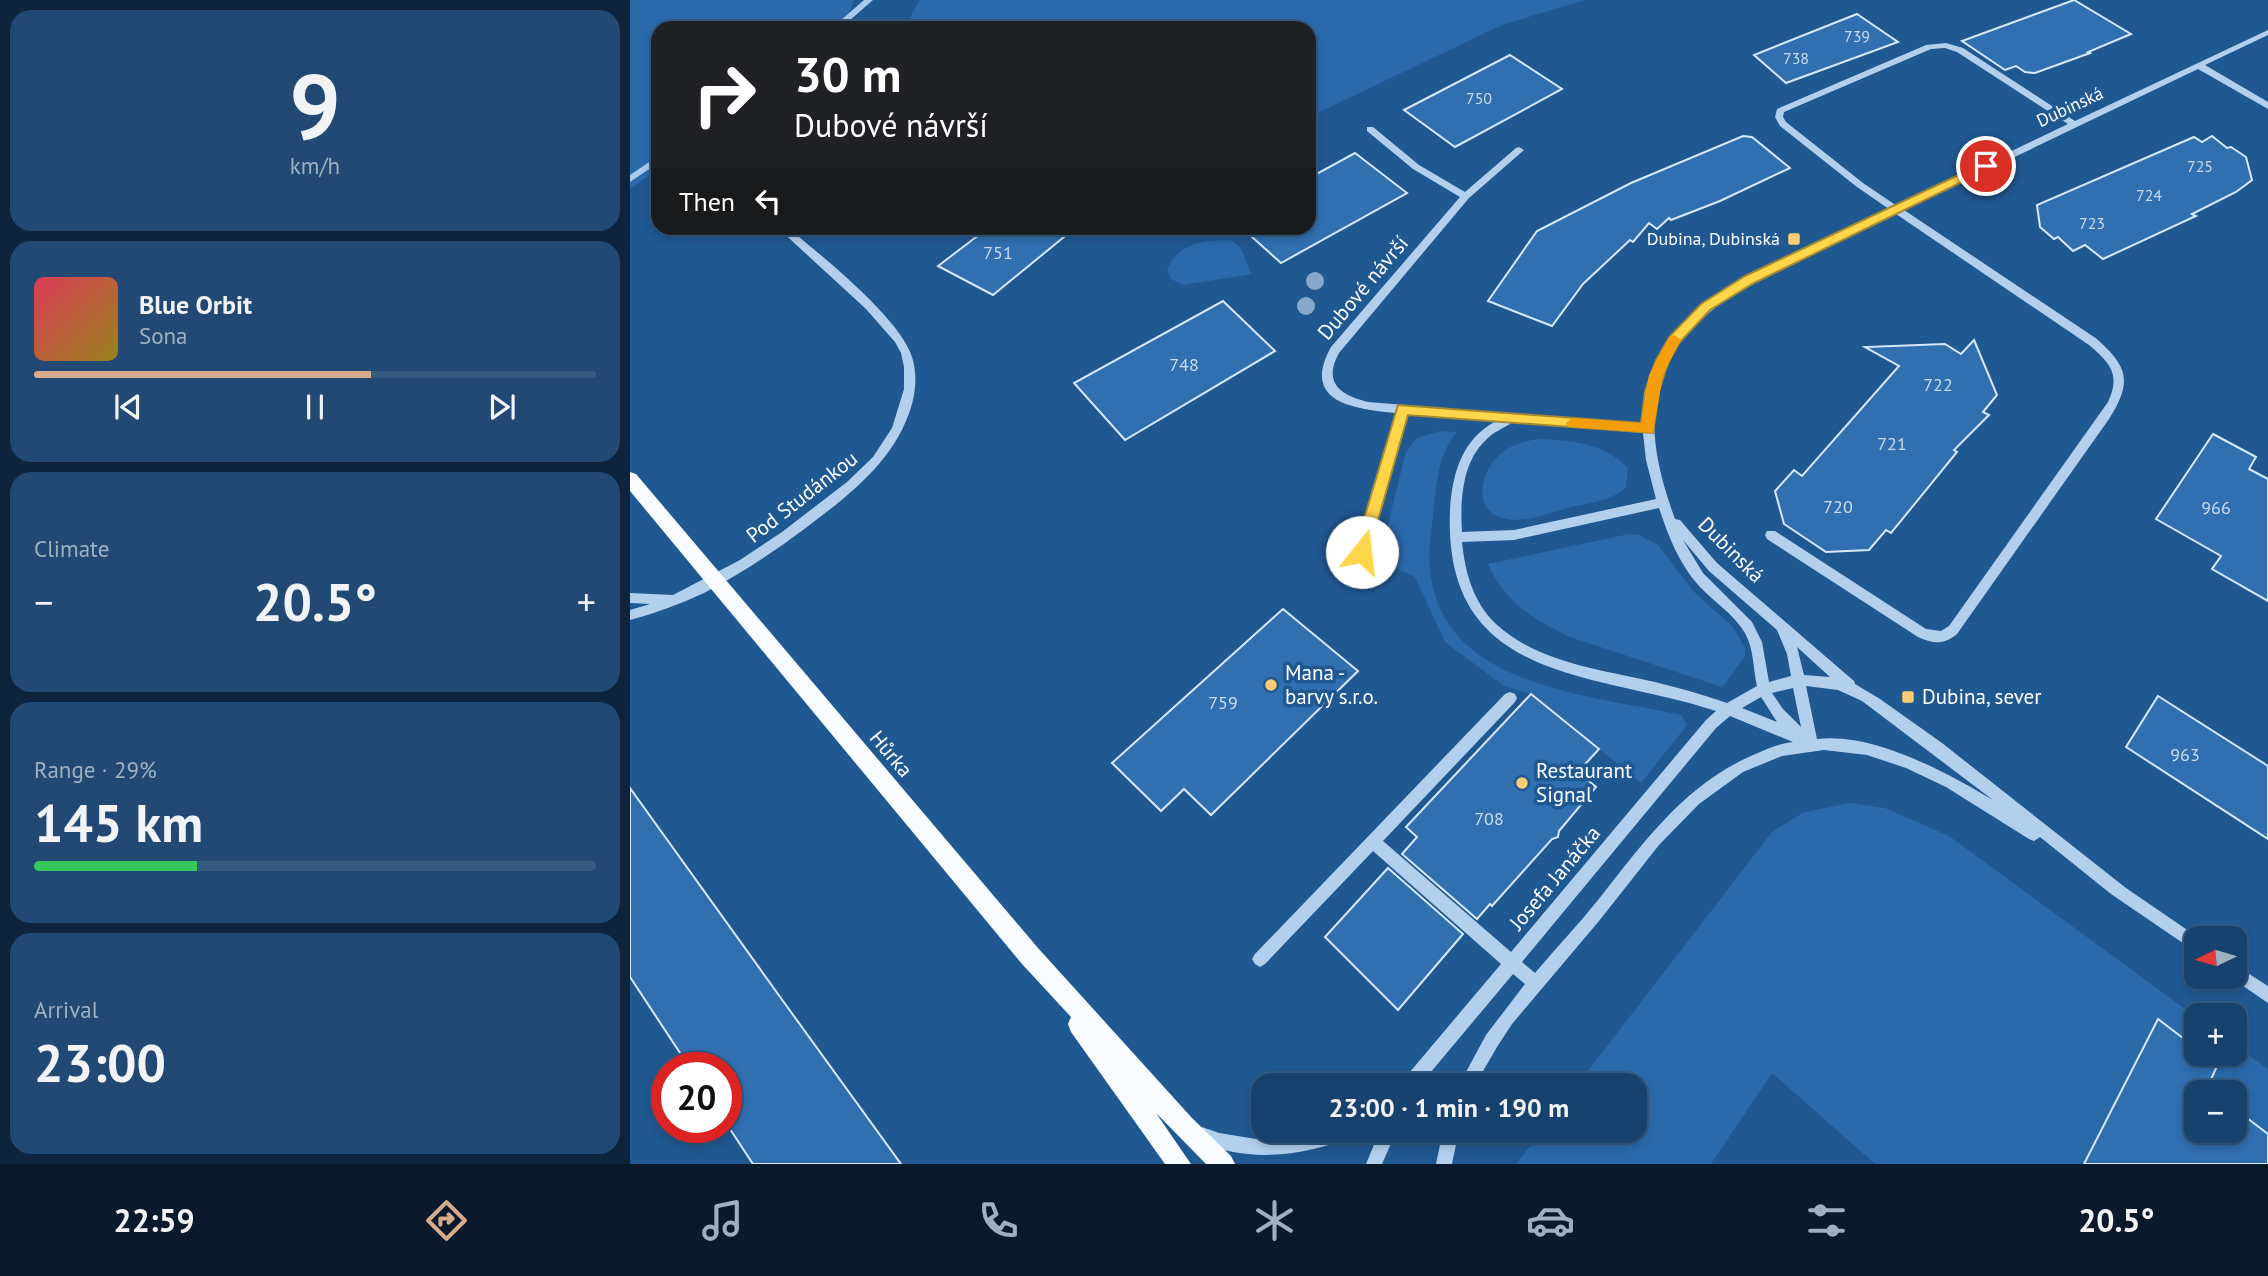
<!DOCTYPE html>
<html lang="en">
<head>
<meta charset="utf-8">
<style>
	:root { --surface:#18426e; --page:#214973; --text:#f1f3f6; --muted:#9fb0c2; --line:#365b81; --accent:#d6ab8b }
	body { margin:0; font-family:"PT Sans",sans-serif; background:var(--page); color:var(--text); height:100vh; display:flex; flex-direction:column; font-size:26px; white-space:nowrap }
	* { box-sizing:border-box; margin:0 }
	p { font-size:23px; color:var(--muted) }
	.icon { flex:none; width:38px; height:38px; fill:none; stroke:currentColor; stroke-width:2; stroke-linecap:round; stroke-linejoin:round }
	.map { position:relative; flex:1; overflow:hidden }
	.details { display:flex; flex-direction:column; gap:10px; padding:10px; background:#0d243c; width:630px }
	.details>* { flex:none }
	.banner { position:absolute; left:21px; top:21px; width:665px; height:214px; border-radius:21px; box-shadow:0 4px 10px #0003,0 0 0 2px var(--line); background:#202124; color:#fff; overflow:hidden }
	.needle { width:46px; rotate:265deg }
	.tools { position:absolute; left:1554px; top:926px; display:grid; gap:14px }
	.tools a { display:grid; place-items:center; width:63px; height:63px; border-radius:14px; background:var(--surface); box-shadow:0 4px 10px #0003,0 0 0 2px var(--line); font-size:35px }
	.speed { position:absolute; left:21px; top:1052px; display:flex; gap:14px; font-size:35px; font-weight:700; text-align:center }
	.speed>* { display:grid; place-content:center; width:91px; height:91px; border-radius:50%; background:var(--surface); box-shadow:0 4px 10px #0003,0 0 0 2px var(--line); line-height:1 }
	.speed .limit { border:10px solid #d22; background:#fff; color:#111 }
	.pin { position:absolute; display:grid; place-items:center; width:60px; height:60px; color:#fff; margin:-30px; border:4px solid #fff; border-radius:50%; box-shadow:0 2px 7px #0007 }
	.me { position:absolute; width:77px; margin:-38px; rotate:16deg; stroke-linejoin:round; filter:drop-shadow(0 0 5px #0008) }
	.turn { display:flex; align-items:center; gap:24px; height:147px; padding:0 28px; font-size:32px }
	.turn .icon { width:91px; height:91px; stroke-width:2.5 }
	.turn b { display:block; font-size:49px; line-height:60px }
	.then { display:flex; align-items:center; height:66px; padding:0 28px; background:#0003; gap:14px; font-size:26px }
	.big { font-size:52px; font-weight:700; line-height:1.1 }
	.details .card { flex:1; display:flex; flex-direction:column; justify-content:center; gap:10px; min-width:0; padding:0 24px; border-radius:21px; background:var(--page) }
	.details .dial { align-items:center; gap:0 }
	.dial b { font-size:91px; line-height:1 }
	.song { display:flex; align-items:center; gap:21px }
	.cover { width:84px; height:84px; border-radius:10px; background:linear-gradient(135deg,hsl(350 70% 55%),hsl(50 70% 35%)) }
	.played { height:7px; border-radius:4px; background:linear-gradient(90deg,var(--accent) 60%,var(--line) 60%) }
	.keys { display:flex; justify-content:space-around; direction:ltr }
	.heat { display:flex; justify-content:space-between; align-items:center; font-size:38px; direction:ltr }
	.charge { height:10px; border-radius:5px; background:linear-gradient(90deg,#34c759 29%,var(--line) 0) }
	.trip { position:absolute; left:621px; top:1073px; width:396px; height:70px; border-radius:21px; background:var(--surface); box-shadow:0 4px 10px #0003,0 0 0 2px var(--line); font-weight:700; line-height:70px; text-align:center }
	.tabs { display:flex; height:112px; justify-content:space-around; align-items:center; background:#0a1a2c; color:var(--muted) }
	.tabs .icon { width:49px; height:49px }
	.tabs .current { color:var(--accent) }
	.tabs b { font-size:32px; color:var(--text) }
	main { display:flex; flex:1; min-height:0 }
	.map>svg:first-child { display:block }
	.green { fill:#2a6aab }
	.lines { fill:none; stroke-linecap:round; stroke-linejoin:round }
	.stream { fill:#a6cbef; fill-rule:evenodd }
	.building { fill:#306fb0; stroke:#d8e9fa; stroke-width:2 }
	.minor { fill:#b2d0ed; fill-rule:evenodd }
	.major { fill:#f8fbff; fill-rule:evenodd }
	.tree { fill:#85a8cb }
	.route { fill:#ffd54a; stroke:#a68a30; stroke-width:2 }
	.slow { fill:#f59e0b }
	.poi-dot { fill:#fbcc73; stroke:#205892; stroke-width:2.5 }
	.labels { text-anchor:middle; stroke-width:7; stroke-linejoin:round; paint-order:stroke }
	.far-number-label { font-size:16px; fill:#cbdbeb }
	.far-street-label { font-size:18px; fill:#fff; stroke:#205892 }
	.far-poi-label { font-size:18px; fill:#fff; stroke:#205892; text-anchor:end }
	.number-label { font-size:18px; fill:#cbdbeb }
	.street-label { font-size:21px; fill:#fff; stroke:#205892 }
	.poi-label { font-size:21px; fill:#fff; stroke:#205892; text-anchor:start }
</style>
</head>
<body>
<main>
<section class="details">
<div class="card dial"><b>9</b><p>km/h</p></div>
<div class="card">
<div class="song"><i class="cover"></i><div><b>Blue Orbit</b><p>Sona</p></div></div>
<div class="played"></div>
<div class="keys"><svg class="icon" aria-label="previous" viewBox="0 0 24 24"><path d="M18 5L8 12l10 7zM5 5v14"/></svg><svg class="icon" aria-label="pause" viewBox="0 0 24 24"><path d="M8 5v14M16 5v14"/></svg><svg class="icon" aria-label="next" viewBox="0 0 24 24"><path d="M6 5l10 7-10 7zM19 5v14"/></svg></div>
</div>
<div class="card"><p>Climate</p>
<div class="heat"><a>−</a><b class="big">20.5°</b><a>+</a></div>
</div>
<div class="card"><p>Range · 29%</p><b class="big">145 km</b><div class="charge"></div></div>
<div class="card"><p>Arrival</p><b class="big">23:00</b></div>
</section>
<div class="map">
<svg width="1638" height="1164" viewBox="0 0 1638 1164">
	<rect width="100%" height="100%" fill="#205892"/>
	<g class="green">
		<path d="M0,0H224L213,28H28V169L0,189Z"/>
		<path d="M290,0H955L872,25L679,117V28H298L279,19Z"/>
		<path d="M600,240C617,248 613,261 622,274L553,285L541,279L537,269C551,242 572,240 600,240Z"/>
		<path d="M810,431L827,432C806,456 806,492 802,523C777,683 938,691 1051,715L1057,725L1011,783L901,694L874,686L815,642L785,577L749,560L776,452L787,438Z"/>
		<path d="M908,439C941,440 974,443 998,468L996,487C982,501 960,503 941,507C921,512 897,523 877,519C837,512 852,464 877,449C887,443 897,441 908,439Z"/>
		<path d="M999,534L1009,535L1028,545L1064,592L1103,627L1115,648V657L1092,687L940,637C903,619 875,603 858,564Z"/>
		<path d="M1220,803L1255,808L1319,836L1566,1017V1048L1528,1020L1454,1164H1245L1142,1073L1081,1164H886L912,1131L1004,1130V1085H947L1142,832L1174,812Z"/>
		<path d="M1605,1045L1638,1069V1134L1605,1109V1092H1583L1577,1088L1588,1064L1574,1054H1605Z"/>
	</g>
	<g class="lines">
		<g class="stream">
			<path d="M234,0H243L211,28H202Z"/>
			<path d="M28,156V163L0,182V175Z"/>
		</g>
	</g>
	<g class="building">
		<path d="M1444,0L1501,34L1458,52L1460,53L1405,73L1395,72L1386,66L1375,70L1332,41Z"/>
		<path d="M1227,14L1268,42L1156,83L1124,55Z"/>
		<path d="M880,55L932,89L825,147L774,110Z"/>
		<path d="M1113,136L1122,137L1160,168L1090,201L1041,220L1039,218L1027,229L1019,223L1003,242L1000,240L953,284L922,326L858,301L907,231L1001,183Z"/>
		<path d="M1582,136L1597,148L1601,147L1616,157L1622,180L1606,192L1562,214L1566,216L1473,259L1455,245L1443,251L1428,237L1424,239L1410,227L1407,205L1564,137L1572,142Z"/>
		<path d="M725,153L777,193L651,263L612,228H679V178Z"/>
		<path d="M358,228H445L363,295L308,266Z"/>
		<path d="M593,301L645,351L495,440L444,383Z"/>
		<path d="M1344,340L1367,395L1353,412L1359,415L1324,450L1327,452L1261,533L1256,530L1239,550L1196,552L1154,524L1145,491L1164,470L1172,476L1269,366L1235,347L1315,344L1331,354Z"/>
		<path d="M1583,434L1626,457L1619,469L1638,479V601L1582,569L1591,556L1526,519Z"/>
		<path d="M653,609L728,671L581,815L554,789L531,811L482,763Z"/>
		<path d="M901,694L969,749L948,772L966,787L929,831L928,837L922,839L862,906L860,904L847,919L772,854L787,837L776,827Z"/>
		<path d="M1528,696L1638,766V839L1496,747Z"/>
		<path d="M0,788L153,1001L271,1164H123L96,1123V1068H60L0,977Z"/>
		<path d="M758,868L833,934L768,1010L695,937Z"/>
		<path d="M1528,1019L1566,1048V1054H1574L1588,1064L1577,1088L1583,1092H1566V1130H1605V1109L1638,1134V1164H1454Z"/>
	</g>
	<g class="lines">
		<g class="minor">
			<path d="M1638,30V35L1575,65L1638,102V109L1568,69L1274,210L1467,339C1499,368 1502,382 1479,419L1327,634C1314,645 1303,644 1288,637L1137,539L1135,535L1137,531H1145L1296,629L1311,631L1319,626L1478,402C1491,374 1480,363 1459,345L1266,214C1232,230 1199,246 1165,263C1139,275 1113,286 1090,304C1011,363 1013,432 1045,519L1050,520L1087,563L1224,681L1225,684L1250,699L1312,743L1496,888L1569,938H1566V952L1481,894L1410,837L1404,841L1399,839L1316,787L1276,768L1237,755L1194,750L1152,756L1113,772L1069,804L1029,845L969,921L882,1024L867,1047L845,1085H829L856,1035L895,984L883,974L790,1085H772L774,1079L871,964L743,851L635,964L630,967L625,964L622,959L625,954L875,694L880,692L885,694L887,698L885,702L753,841L881,952L1076,720L1086,711C964,671 813,684 820,511C822,474 832,439 866,421L777,413L738,552L736,556H728L726,552L766,413C725,409 670,403 701,347L830,197L783,169L737,131V127H743L789,165L835,192L886,148L889,147L894,150L839,198L709,353C693,382 709,395 738,402L1013,424C1021,327 1078,296 1158,258C1192,242 1226,225 1259,209L1227,187L1150,126L1145,117L1147,109L1296,45L1316,43L1333,48L1445,121ZM1315,48L1327,52L1438,124L1267,206L1233,183L1156,122L1153,117L1154,112L1301,49ZM883,422L1013,433L1016,460L1026,499L884,530L832,532C830,501 832,463 855,441C863,432 874,428 883,422ZM1029,508C1038,535 1049,564 1069,586C1084,602 1104,614 1115,633C1124,649 1123,669 1127,686L1097,703C1074,695 1050,688 1025,682C972,670 908,663 866,624C843,602 835,572 832,542L884,540ZM1053,540L1079,571L1147,630L1157,654L1161,676L1139,682L1132,642L1122,622L1073,573ZM1167,647L1200,677L1174,675ZM1176,686L1208,690L1232,701L1363,800C1316,772 1243,732 1187,739ZM1163,688L1171,727L1153,709L1142,693ZM1131,697L1147,722L1112,708ZM1100,716L1163,742C1151,743 1140,748 1128,753C1056,782 1015,841 968,900C948,925 926,948 905,973L892,962L1086,728Z"/>
			<path d="M148,228H158C191,255 270,318 282,357C287,372 286,389 282,404C266,461 218,496 173,530C142,553 109,575 74,593C50,604 26,613 0,620V610L20,604L0,603V593L43,595L110,560L152,532L217,482L243,457L262,428L274,389V367L271,353L265,342L236,309Z"/>
			<path d="M1605,965L1638,986V1003L1600,977L1605,976Z"/>
			<path d="M572,1127L589,1133L626,1139L664,1137L693,1130H726L724,1136C672,1157 619,1163 566,1141L564,1135L566,1129Z"/>
			<path d="M750,1130H767L752,1164H736Z"/>
			<path d="M813,1130H829L822,1164H806Z"/>
		</g>
		<path class="major" d="M0,472L6,474L408,948L562,1118L601,1156L605,1164H576L526,1113L561,1164H535L441,1032L438,1024L441,1017L392,964L0,491Z"/>
	</g>
	<g class="tree">
		<circle cx="685" cy="281" r="9"/>
		<circle cx="676" cy="306" r="9"/>
	</g>
	<path class="route" d="M1356,162L1362,166L1361,168L1124,283L1080,310L1049,343L1039,360L1029,391L1023,433L778,415L739,552L737,557H726L724,552L768,405L1011,423L1015,391L1026,360L1040,336L1071,304L1115,276Z"/>
	<path class="slow" d="M1044,335L1051,340L1033,375L1023,433L938,427L936,423L943,418L1011,423L1019,375L1039,337Z"/>
	<g class="poi-dot">
		<rect x="1157" y="232" width="14" height="14" rx="3.5"/>
		<circle cx="641" cy="685" r="7"/>
		<rect x="1271" y="690" width="14" height="14" rx="3.5"/>
		<circle cx="892" cy="783" r="7"/>
	</g>
	<g class="labels">
		<g class="far-number-label">
			<text x="1227" y="42">739</text>
			<text x="1166" y="64">738</text>
			<text x="849" y="104">750</text>
			<text x="1570" y="172">725</text>
			<text x="1519" y="201">724</text>
			<text x="1462" y="229">723</text>
		</g>
		<g class="far-street-label">
			<text transform="translate(1440 107) rotate(-25)" y="6">Dubinská</text>
		</g>
		<g class="far-poi-label">
			<text x="1150" y="245">Dubina, Dubinská</text>
		</g>
		<g class="number-label">
			<text x="368" y="259">751</text>
			<text x="554" y="371">748</text>
			<text x="1308" y="391">722</text>
			<text x="1262" y="450">721</text>
			<text x="1208" y="513">720</text>
			<text x="1586" y="514">966</text>
			<text x="593" y="709">759</text>
			<text x="1555" y="761">963</text>
			<text x="859" y="825">708</text>
		</g>
		<g class="street-label">
			<text transform="translate(733 288) rotate(-50)" y="7">Dubové návrší</text>
			<text transform="translate(172 497) rotate(-38)" y="7">Pod Studánkou</text>
			<text transform="translate(1101 550) rotate(45)" y="7">Dubinská</text>
			<text transform="translate(261 754) rotate(50)" y="7">Hůrka</text>
			<text transform="translate(925 878) rotate(-50)" y="7">Josefa Janáčka</text>
		</g>
		<g class="poi-label">
			<text x="655" y="680">Mana -<tspan x="655" dy="24">barvy s.r.o.</tspan></text>
			<text x="1292" y="704">Dubina, sever</text>
			<text x="906" y="778">Restaurant<tspan x="906" dy="24">Signal</tspan></text>
		</g>
	</g>
</svg>
<div class="tools">
<a><svg class="needle" viewBox="-14 -14 28 28"><path d="M0-13l5 13h-10z" fill="#e53935"/><path d="M0 13l5-13h-10z" fill="#9fb0c2"/></svg></a>
<a>+</a>
<a>−</a>
</div>
<div class="speed"><div class="limit">20</div></div>
<div class="pin" style="left:1356px;top:166px;background:#d93025"><svg class="icon" aria-label="arrive" viewBox="0 0 24 24"><path d="M6 21V4h12l-3 4 3 4H6"/></svg></div>
<svg class="me" style="left:732px;top:552px" viewBox="-20 -20 40 40"><circle r="19" fill="#fff"/><path d="M0-13L10 11 0 6-10 11z" fill="#ffd54a"/></svg>
<div class="trip">23:00 · 1 min · 190 m</div>
<div class="banner">
<div class="turn"><svg class="icon" aria-label="right" viewBox="0 0 24 24"><path d="M7 20v-9h11M14 6l5 5-5 5"/></svg><div><b>30 m</b>Dubové návrší</div></div>
<div class="then">Then<svg class="icon" aria-label="left" viewBox="0 0 24 24"><path d="M17 20v-9H6M10 6l-5 5 5 5"/></svg></div>
</div>
</div>
</main>
<nav class="tabs">
<b>22:59</b>
<svg class="icon current" aria-label="directions" viewBox="0 0 24 24"><path d="M12 3l9 9-9 9-9-9zM9 14v-3h6M13 9l2 2-2 2"/></svg>
<svg class="icon" aria-label="music" viewBox="0 0 24 24"><path d="M9 18V5l10-2v13"/><circle cx="6" cy="18" r="3"/><circle cx="16" cy="16" r="3"/></svg>
<svg class="icon" aria-label="phone" viewBox="0 0 24 24"><path d="M5 4h4l2 5-3 2q2 4 5 5l2-3 5 2v4C11 20 4 13 5 4z"/></svg>
<svg class="icon" aria-label="climate" viewBox="0 0 24 24"><path d="M12 3v18M4 7l16 10M4 17L20 7"/></svg>
<svg class="icon" aria-label="car" viewBox="0 0 24 24"><path d="M5 17H2v-5l4-1 3-4h7l3 4 3 1v5h-3M9 17h6M6 11h13"/><circle cx="7" cy="17" r="2"/><circle cx="17" cy="17" r="2"/></svg>
<svg class="icon" aria-label="filters" viewBox="0 0 24 24"><path d="M4 7h16M4 17h16"/><circle cx="9" cy="7" r="2"/><circle cx="15" cy="17" r="2"/></svg>
<b>20.5°</b>
</nav>
</body>
</html>
